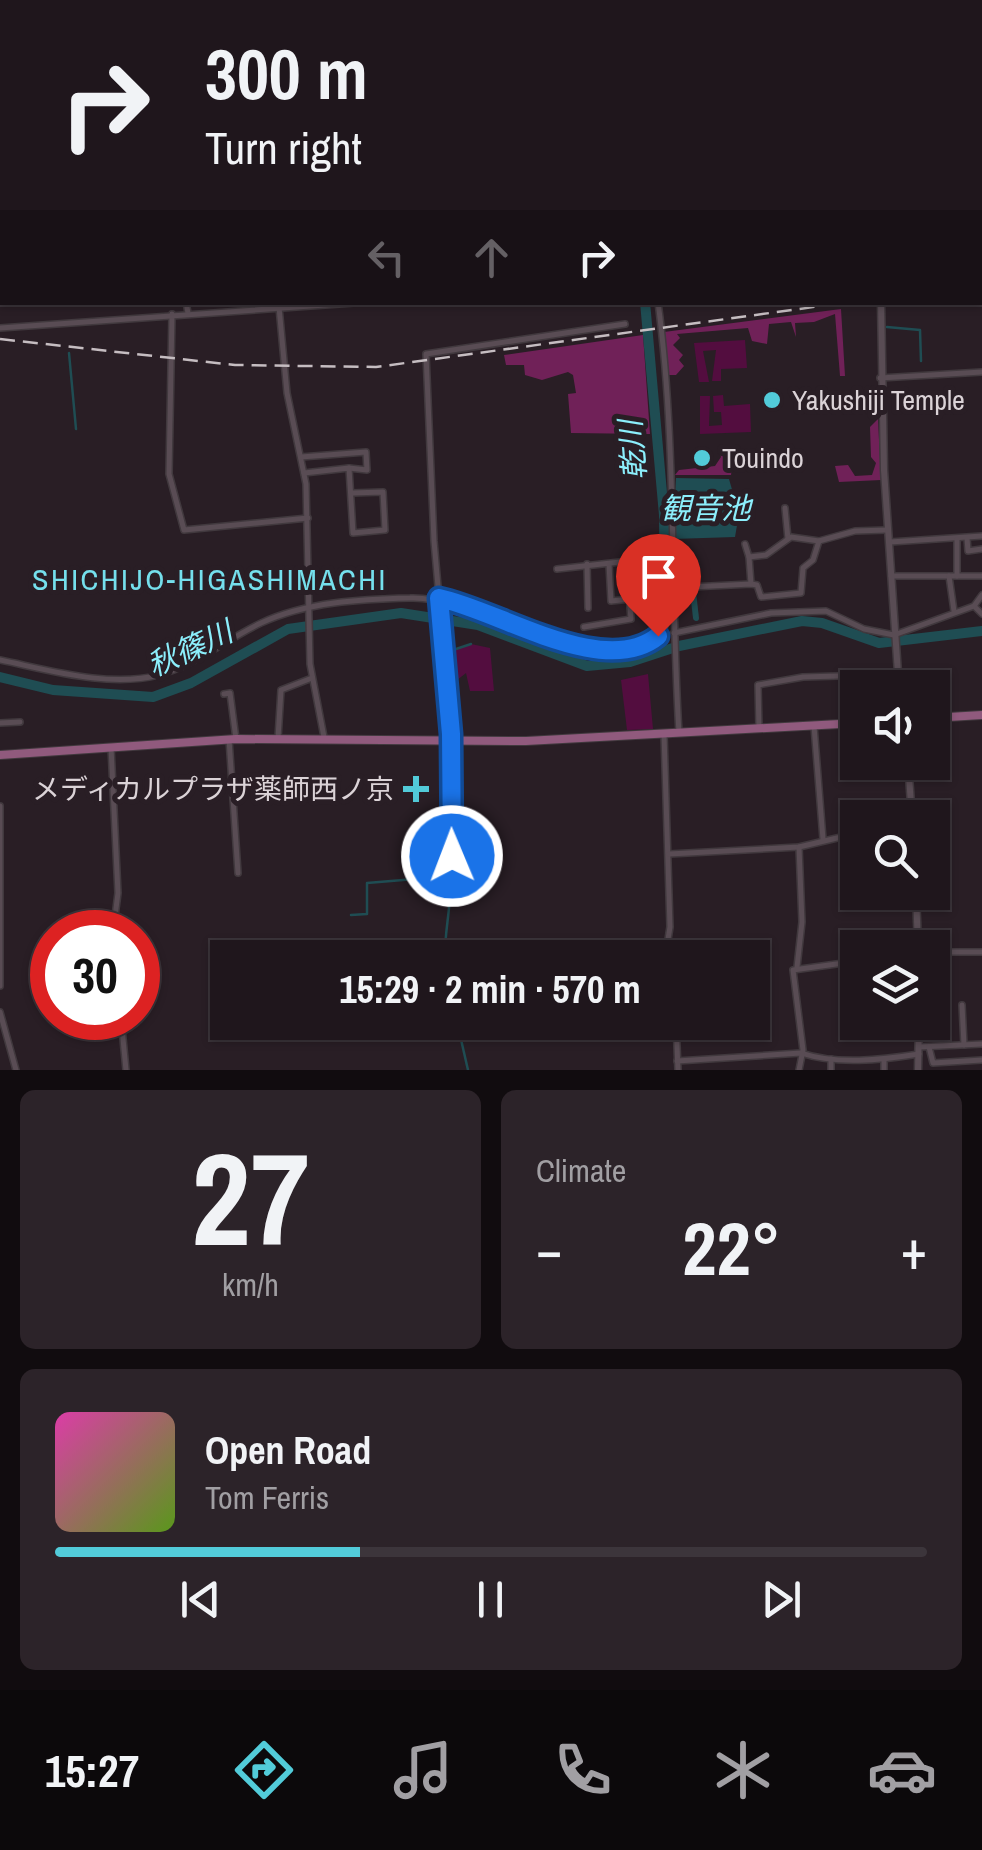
<!DOCTYPE html>
<html lang="en">
<head>
<meta charset="utf-8">
<style>
	:root { --surface:#1f161c; --page:#2c2329; --text:#f1f3f6; --muted:#a19fa3; --line:#3c353b; --accent:#52cbd9 }
	body { margin:0; font-family:"Archivo Narrow","Noto Sans JP",sans-serif; background:var(--page); color:var(--text); height:100vh; display:flex; flex-direction:column; font-size:38px; white-space:nowrap }
	* { box-sizing:border-box; margin:0 }
	p { font-size:32px; color:var(--muted) }
	.icon { flex:none; width:55px; height:55px; fill:none; stroke:currentColor; stroke-width:2; stroke-linecap:round; stroke-linejoin:round }
	.map { position:relative; height:1070px; overflow:hidden }
	.sheet { display:flex; flex-direction:column; gap:20px; padding:20px; background:#110c0f; flex:1 }
	.sheet>* { flex:none }
	.banner { position:absolute; left:0px; top:0px; width:982px; height:305px; box-shadow:0 2px 8px #0004,0 0 0 2px var(--line); background:#1f161c; color:var(--text); overflow:hidden }
	.tools { position:absolute; left:840px; top:670px; display:grid; gap:20px }
	.tools a { display:grid; place-items:center; width:110px; height:110px; border-radius:0px; background:var(--surface); box-shadow:0 2px 8px #0004,0 0 0 2px var(--line); font-size:50px }
	.speed { position:absolute; left:30px; top:910px; display:flex; gap:20px; font-size:50px; font-weight:700; text-align:center }
	.speed>* { display:grid; place-content:center; width:130px; height:130px; border-radius:50%; background:var(--surface); box-shadow:0 2px 8px #0004,0 0 0 2px var(--line); line-height:1 }
	.speed .limit { border:15px solid #d22; background:#fff; color:#111 }
	.pin { position:absolute; display:grid; place-items:center; width:85px; height:85px; color:#fff; margin:-102px -42px; border-radius:50% 50% 50% 0; rotate:-45deg; box-shadow:0 0 10px #0007 }
	.pin .icon { rotate:45deg }
	.me { position:absolute; width:110px; margin:-55px; rotate:359deg; stroke-linejoin:round; filter:drop-shadow(0 0 8px #0008) }
	.turn { display:flex; align-items:center; gap:35px; height:210px; padding:0 40px; font-size:45px }
	.turn .icon { width:130px; height:130px; stroke-width:2.5 }
	.turn b { display:block; font-size:70px; line-height:85px }
	.lanes { display:flex; align-items:center; height:95px; padding:0 40px; background:#0003; justify-content:center; gap:50px; direction:ltr }
	.lanes .off { opacity:.35 }
	.big { font-size:75px; font-weight:800; line-height:1.1 }
	.sheet .card { flex:1; display:flex; flex-direction:column; justify-content:center; gap:15px; min-width:0; padding:0 35px; border-radius:15px; background:var(--page) }
	.sheet .dial { align-items:center; gap:0 }
	.dial b { font-size:130px; line-height:1 }
	.song { display:flex; align-items:center; gap:30px }
	.cover { width:120px; height:120px; border-radius:15px; background:linear-gradient(135deg,hsl(320 70% 55%),hsl(90 70% 35%)) }
	.played { height:10px; border-radius:5px; background:linear-gradient(90deg,var(--accent) 35%,var(--line) 35%) }
	.keys { display:flex; justify-content:space-around; direction:ltr }
	.heat { display:flex; justify-content:space-between; align-items:center; font-size:55px; direction:ltr }
	.sheet .tiles { flex:1; display:grid; gap:20px; grid-template-columns:1fr 1fr }
	.card:last-child { grid-column:span 2 }
	.trip { position:absolute; left:210px; top:940px; width:560px; height:100px; border-radius:0px; background:var(--surface); box-shadow:0 2px 8px #0004,0 0 0 2px var(--line); font-weight:800; line-height:100px; text-align:center }
	.tab-bar { display:flex; height:160px; justify-content:space-around; align-items:center; background:#0c090b; color:var(--muted) }
	.tab-bar .icon { width:70px; height:70px }
	.tab-bar .active { color:var(--accent) }
	.tab-bar b { font-size:45px; color:var(--text) }
	.map>svg:first-child { display:block }
	.green { fill:#530d3f }
	.forest { fill:#702158 }
	.water { fill:#1f4d53 }
	.lines { fill:none; stroke-linecap:round; stroke-linejoin:round }
	.stream { stroke:#1f4d53; stroke-width:2.5 }
	.canal { stroke:#1f4d53; stroke-width:6 }
	.river { stroke:#1f4d53; stroke-width:10 }
	.minor-casing { stroke:#41393e; stroke-width:8 }
	.tertiary-casing { stroke:#41393e; stroke-width:8 }
	.secondary-casing { stroke:#41393e; stroke-width:9 }
	.primary-casing { stroke:#41393e; stroke-width:10 }
	.minor { stroke:#594c54; stroke-width:5 }
	.tertiary { stroke:#594c54; stroke-width:5 }
	.secondary { stroke:#594c54; stroke-width:6 }
	.primary { stroke:#905a7d; stroke-width:8 }
	.rail { stroke:#c5bdc1; stroke-width:2.5; stroke-dasharray:15 8; stroke-linecap:butt }
	.route-casing { stroke:#114b97; stroke-width:25 }
	.route { stroke:#1a73e8; stroke-width:18 }
	.poi-dot { fill:#52cbd9; stroke:#291e25; stroke-width:4 }
	.labels { text-anchor:middle; stroke-width:10; stroke-linejoin:round; paint-order:stroke }
	.poi-label { font-size:28px; fill:#dbd3d7; stroke:#291e25; text-anchor:start }
	.water-label { font-size:30px; font-style:italic; fill:#8ceffc; stroke:#291e25 }
	.neighbourhood-label { font-size:30px; letter-spacing:2.5px; fill:#75e0ed; stroke:#291e25 }
</style>
</head>
<body>
<div class="map">
<svg width="982" height="1070" viewBox="0 0 982 1070">
	<rect width="100%" height="100%" fill="#291e25"/>
	<g class="green">
		<path d="M745,340L747,368L721,369V381H712L716,350L703,351L709,382H699L694,343Z"/>
		<path d="M723,395L724,406L750,404L751,432L700,434V396H710L709,426L722,425L721,412H714L713,396Z"/>
		<path d="M471,644L490,648L494,691H470L466,673L452,684L450,651Z"/>
		<path d="M648,674L653,729L627,730L621,680Z"/>
	</g>
	<g class="forest">
		<path d="M841,309L845,376H840L835,314L814,322L795,323L796,337L791,322L769,324L767,344L752,341L748,328L677,334L680,338L673,345L683,355L679,360L684,366L676,375H666L664,332Z"/>
		<path d="M643,335L650,434L571,433L568,394L576,393L573,375L568,372L542,380L525,375L524,365H506L504,355Z"/>
		<path d="M878,419L881,480L839,482L835,466L848,465L855,476L872,475L876,463L871,457L870,427Z"/>
		<path d="M718,447L734,451L731,475H675L679,470L715,466L721,457Z"/>
	</g>
	<path class="water" d="M676,478L729,479L739,514L735,537L673,539Z"/>
	<g class="lines">
		<g class="stream">
			<path d="M887,327L920,330L921,361"/>
			<path d="M69,353L76,429"/>
			<path d="M450,651L471,644"/>
			<path d="M438,657L445,734"/>
			<path d="M351,915L367,914V883L439,877L448,871C454,901 444,927 445,958"/>
			<path d="M457,1022L468,1070"/>
		</g>
		<path class="canal" d="M690,566L696,618"/>
		<g class="river">
			<path d="M690,2L691,0"/>
			<path d="M645,302L664,515L665,621L657,652"/>
			<path d="M0,677L53,690L153,697L191,683L288,629L401,613L478,625L587,666L630,662L679,646L802,621L822,623L879,643L982,631"/>
		</g>
		<defs>
			<g id="minor">
				<path d="M10,0V2"/>
				<path d="M30,0L31,2"/>
				<path d="M54,0V2"/>
				<path d="M167,0V2"/>
				<path d="M289,2V0"/>
				<path d="M683,2L684,0"/>
				<path d="M734,2L735,0"/>
				<path d="M972,2L973,0"/>
				<path d="M980,40L982,41"/>
				<path d="M0,55H2"/>
				<path d="M980,151L982,152"/>
				<path d="M980,170L982,168"/>
				<path d="M980,218H982"/>
				<path d="M0,232H2"/>
				<path d="M980,255H982"/>
				<path d="M186,302L188,313"/>
				<path d="M658,302C677,445 670,589 679,733"/>
				<path d="M279,307L287,393L306,484L310,664L324,737"/>
				<path d="M172,314L169,474L184,530L308,518"/>
				<path d="M0,328L368,302"/>
				<path d="M880,378L982,372"/>
				<path d="M301,457L366,452L367,470L349,468"/>
				<path d="M304,473L349,468L353,533L385,530L383,492L352,493"/>
				<path d="M785,508L788,539"/>
				<path d="M967,538L968,551L982,549"/>
				<path d="M890,542L982,536"/>
				<path d="M745,544L749,557"/>
				<path d="M587,564L588,608"/>
				<path d="M609,564L611,601L631,599"/>
				<path d="M557,569L629,561L630,607"/>
				<path d="M891,576H982"/>
				<path d="M949,576L954,611"/>
				<path d="M957,576V540"/>
				<path d="M751,584L749,557L766,555L791,537L819,541"/>
				<path d="M671,588L751,584L757,585L761,597L801,593L803,568L813,560L819,541L855,531L887,530"/>
				<path d="M974,606L982,614"/>
				<path d="M584,627L631,619L630,607L672,605"/>
				<path d="M674,633L771,613L826,611L864,629L894,635L974,606L982,595"/>
				<path d="M0,660C49,670 109,688 159,675C196,665 227,639 261,623C306,602 361,599 410,598C480,595 601,685 658,635L660,606"/>
				<path d="M224,694L230,693L236,739"/>
				<path d="M0,723L20,722"/>
				<path d="M814,726L823,839"/>
				<path d="M759,729L758,685L803,677L943,673L947,717"/>
				<path d="M664,734L670,927L665,958"/>
				<path d="M278,738L281,690L312,678"/>
				<path d="M229,739L238,873"/>
				<path d="M111,747L118,893L113,932"/>
				<path d="M0,806V986"/>
				<path d="M669,854L799,847L858,833"/>
				<path d="M447,864L452,856L451,734L434,541L426,354L625,324"/>
				<path d="M932,952H982"/>
				<path d="M797,967L802,922L799,847"/>
				<path d="M962,1005L964,1045"/>
				<path d="M0,1012L16,1070"/>
				<path d="M121,1018L126,1070"/>
				<path d="M676,1022L678,1070"/>
				<path d="M919,1047L982,1044"/>
				<path d="M929,1047L933,1063L982,1060"/>
				<path d="M831,1059V1070"/>
				<path d="M884,1059V1070"/>
				<path d="M677,1061L801,1053C837,1065 881,1060 919,1054"/>
				<path d="M799,1070L803,1050L793,970L858,961"/>
			</g>
			<g id="tertiary">
				<path d="M752,0V2"/>
				<path d="M388,2L389,0"/>
				<path d="M367,302V303"/>
			</g>
			<g id="secondary">
				<path d="M881,302L884,470L899,688"/>
				<path d="M908,762L912,818"/>
				<path d="M916,892L918,948"/>
				<path d="M918,1070L919,1022"/>
			</g>
			<g id="primary">
				<path d="M932,718L982,715"/>
				<path d="M0,755L236,739L526,741L858,723"/>
			</g>
		</defs>
		<use href="#minor" class="minor-casing"/>
		<use href="#tertiary" class="tertiary-casing"/>
		<use href="#secondary" class="secondary-casing"/>
		<use href="#primary" class="primary-casing"/>
		<use href="#minor" class="minor"/>
		<use href="#tertiary" class="tertiary"/>
		<use href="#secondary" class="secondary"/>
		<use href="#primary" class="primary"/>
		<g class="rail">
			<path d="M980,285L982,284"/>
			<path d="M0,339L235,365L376,367L850,302"/>
		</g>
	</g>
	<g class="lines">
		<defs>
			<path id="route" d="M452,856L451,734L439,598C498,610 604,680 658,636"/>
		</defs>
		<use href="#route" class="route-casing"/>
		<use href="#route" class="route"/>
	</g>
	<g class="poi-dot">
		<circle cx="772" cy="400" r="10"/>
		<circle cx="702" cy="458" r="10"/>
		<path d="M411 774h10v10h10v10h-10v10h-10v-10h-10v-10h10z"/>
	</g>
	<g class="labels">
		<g class="poi-label">
			<text x="792" y="410">Yakushiji Temple</text>
			<text x="722" y="468">Touindo</text>
			<text x="394" y="799" text-anchor="end">メディカルプラザ薬師西ノ京</text>
		</g>
		<g class="water-label">
			<text transform="translate(633 450) rotate(-95)" y="10">乾川</text>
			<text x="706" y="519">観音池</text>
			<text transform="translate(190 649) rotate(-25)" y="10">秋篠川</text>
		</g>
		<g class="neighbourhood-label">
			<text x="210" y="590">SHICHIJO-HIGASHIMACHI</text>
		</g>
	</g>
</svg>
<div class="tools">
<a><svg class="icon" aria-label="sound" viewBox="0 0 24 24"><path d="M4 9h4l5-4v14l-5-4H4zM17 9q2 3 0 6"/></svg></a>
<a><svg class="icon" aria-label="search" viewBox="0 0 24 24"><circle cx="10" cy="10" r="6"/><path d="M15 15l6 6"/></svg></a>
<a><svg class="icon" aria-label="layers" viewBox="0 0 24 24"><path d="M12 4l9 5-9 5-9-5zM3 14l9 5 9-5"/></svg></a>
</div>
<div class="speed"><div class="limit">30</div></div>
<div class="pin" style="left:658px;top:636px;background:#d93025"><svg class="icon" aria-label="arrive" viewBox="0 0 24 24"><path d="M6 21V4h12l-3 4 3 4H6"/></svg></div>
<svg class="me" style="left:452px;top:856px" viewBox="-20 -20 40 40"><circle r="17" fill="#1a73e8" stroke="#fff" stroke-width="3"/><path d="M0-11L8 9 0 5-8 9z" fill="#fff"/></svg>
<div class="trip">15:29 · 2 min · 570 m</div>
<div class="banner">
<div class="turn"><svg class="icon" aria-label="right" viewBox="0 0 24 24"><path d="M7 20v-9h11M14 6l5 5-5 5"/></svg><div><b>300 m</b>Turn right</div></div>
<div class="lanes"><svg class="icon off" aria-label="left" viewBox="0 0 24 24"><path d="M17 20v-9H6M10 6l-5 5 5 5"/></svg><svg class="icon off" aria-label="ahead" viewBox="0 0 24 24"><path d="M12 20V5M6 11l6-6 6 6"/></svg><svg class="icon" aria-label="right" viewBox="0 0 24 24"><path d="M7 20v-9h11M14 6l5 5-5 5"/></svg></div>
</div>
</div>
<section class="sheet">
<div class="tiles">
<div class="card dial"><b>27</b><p>km/h</p></div>
<div class="card"><p>Climate</p>
<div class="heat"><a>−</a><b class="big">22°</b><a>+</a></div>
</div>
<div class="card">
<div class="song"><i class="cover"></i><div><b>Open Road</b><p>Tom Ferris</p></div></div>
<div class="played"></div>
<div class="keys"><svg class="icon" aria-label="previous" viewBox="0 0 24 24"><path d="M18 5L8 12l10 7zM5 5v14"/></svg><svg class="icon" aria-label="pause" viewBox="0 0 24 24"><path d="M8 5v14M16 5v14"/></svg><svg class="icon" aria-label="next" viewBox="0 0 24 24"><path d="M6 5l10 7-10 7zM19 5v14"/></svg></div>
</div>
</div>
</section>
<nav class="tab-bar">
<b>15:27</b>
<svg class="icon active" aria-label="directions" viewBox="0 0 24 24"><path d="M12 3l9 9-9 9-9-9zM9 14v-3h6M13 9l2 2-2 2"/></svg>
<svg class="icon" aria-label="music" viewBox="0 0 24 24"><path d="M9 18V5l10-2v13"/><circle cx="6" cy="18" r="3"/><circle cx="16" cy="16" r="3"/></svg>
<svg class="icon" aria-label="phone" viewBox="0 0 24 24"><path d="M5 4h4l2 5-3 2q2 4 5 5l2-3 5 2v4C11 20 4 13 5 4z"/></svg>
<svg class="icon" aria-label="climate" viewBox="0 0 24 24"><path d="M12 3v18M4 7l16 10M4 17L20 7"/></svg>
<svg class="icon" aria-label="car" viewBox="0 0 24 24"><path d="M5 17H2v-5l4-1 3-4h7l3 4 3 1v5h-3M9 17h6M6 11h13"/><circle cx="7" cy="17" r="2"/><circle cx="17" cy="17" r="2"/></svg>
</nav>
</body>
</html>
